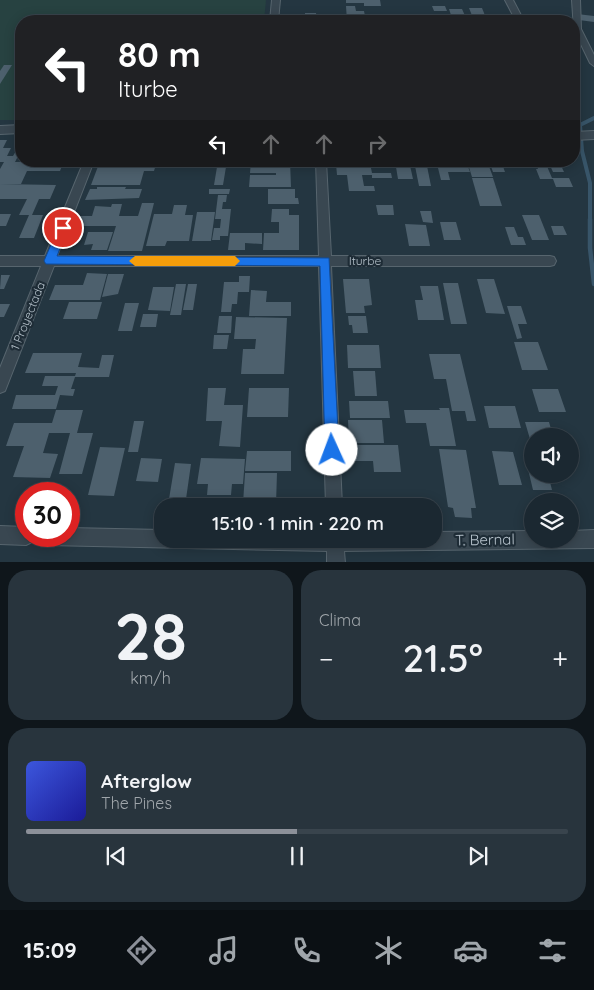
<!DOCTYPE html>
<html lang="es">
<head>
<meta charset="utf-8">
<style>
	:root { --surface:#1b2831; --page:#28343d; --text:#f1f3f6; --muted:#a0a6ab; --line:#39444d; --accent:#8c9099 }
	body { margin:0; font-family:Quicksand,sans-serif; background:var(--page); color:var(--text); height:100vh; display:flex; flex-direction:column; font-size:19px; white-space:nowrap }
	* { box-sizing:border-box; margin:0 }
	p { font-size:16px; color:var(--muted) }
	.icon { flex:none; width:28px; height:28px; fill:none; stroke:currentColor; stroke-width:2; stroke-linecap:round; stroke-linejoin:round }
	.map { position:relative; height:562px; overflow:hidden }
	.details { display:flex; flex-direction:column; gap:8px; padding:8px; background:#0f161b; flex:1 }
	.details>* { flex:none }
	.guide { position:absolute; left:15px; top:15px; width:565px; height:152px; border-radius:20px; box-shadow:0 2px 12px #0003,0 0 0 1px var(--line); background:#202124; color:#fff; overflow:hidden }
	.controls { position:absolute; left:524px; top:428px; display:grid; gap:10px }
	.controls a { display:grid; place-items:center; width:55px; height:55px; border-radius:50%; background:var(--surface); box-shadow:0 2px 12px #0003,0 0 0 1px var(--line); font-size:25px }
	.speed { position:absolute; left:15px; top:482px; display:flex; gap:10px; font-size:25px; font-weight:700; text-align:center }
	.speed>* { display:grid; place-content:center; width:65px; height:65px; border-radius:50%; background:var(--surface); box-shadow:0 2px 12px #0003,0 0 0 1px var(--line); line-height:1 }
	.speed .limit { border:8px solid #d22; background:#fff; color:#111 }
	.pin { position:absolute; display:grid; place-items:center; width:42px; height:42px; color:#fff; margin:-21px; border:2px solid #fff; border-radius:50%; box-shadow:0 1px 5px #0007 }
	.me { position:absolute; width:55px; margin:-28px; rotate:358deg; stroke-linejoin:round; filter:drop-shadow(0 0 4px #0008) }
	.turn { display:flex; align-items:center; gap:18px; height:105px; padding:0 20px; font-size:22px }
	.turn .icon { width:65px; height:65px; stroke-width:2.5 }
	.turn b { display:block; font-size:35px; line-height:42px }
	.lanes { display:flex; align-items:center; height:48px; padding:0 20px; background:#0003; justify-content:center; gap:25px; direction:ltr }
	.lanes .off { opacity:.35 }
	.big { font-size:38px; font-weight:600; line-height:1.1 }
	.details .card { flex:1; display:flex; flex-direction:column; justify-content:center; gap:8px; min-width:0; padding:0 18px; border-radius:20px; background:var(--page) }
	.details .dial { align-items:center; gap:0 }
	.dial b { font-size:65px; line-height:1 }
	.song { display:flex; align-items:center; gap:15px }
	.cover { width:60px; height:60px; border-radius:8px; background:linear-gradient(135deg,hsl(230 70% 55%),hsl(240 70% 35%)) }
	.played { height:5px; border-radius:2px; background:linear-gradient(90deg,var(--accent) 50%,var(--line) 50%) }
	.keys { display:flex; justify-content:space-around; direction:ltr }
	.heat { display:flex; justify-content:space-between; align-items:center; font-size:28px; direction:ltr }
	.details .tiles { flex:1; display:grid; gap:8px; grid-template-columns:1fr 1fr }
	.card:last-child { grid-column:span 2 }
	.trip { position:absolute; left:154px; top:498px; width:288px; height:50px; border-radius:20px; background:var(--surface); box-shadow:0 2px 12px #0003,0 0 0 1px var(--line); font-weight:600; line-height:50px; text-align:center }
	.menu { display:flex; height:80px; justify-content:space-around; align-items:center; background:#0b1014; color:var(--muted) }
	.menu .icon { width:35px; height:35px }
	.menu .selected { color:var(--accent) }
	.menu b { font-size:22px; color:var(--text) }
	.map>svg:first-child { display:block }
	.green { fill:#274241 }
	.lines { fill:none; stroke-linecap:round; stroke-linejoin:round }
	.stream-far1 { stroke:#385569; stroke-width:4 }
	.stream { stroke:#385569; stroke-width:4.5 }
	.building { fill:#4d606d }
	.minor-casing { stroke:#57656e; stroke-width:2 }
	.tertiary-casing { stroke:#57656e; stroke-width:2 }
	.minor { fill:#394751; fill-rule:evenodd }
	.tertiary { fill:#394751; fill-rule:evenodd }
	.route { fill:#1a73e8; stroke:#114b97 }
	.slow { fill:#f59e0b }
	.labels { text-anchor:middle; stroke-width:4.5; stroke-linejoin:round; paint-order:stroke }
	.street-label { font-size:12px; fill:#b6c2cb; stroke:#1e2c36 }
	.near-street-label { font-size:15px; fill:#b6c2cb; stroke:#1e2c36 }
</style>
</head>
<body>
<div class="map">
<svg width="594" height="563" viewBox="0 0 594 563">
	<rect width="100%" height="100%" fill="#243641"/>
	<path class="green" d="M0,0H266L264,21H21V120H0Z"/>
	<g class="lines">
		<path class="stream-far1" d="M590,220V183L582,151L580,125L594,118"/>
		<path class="stream" d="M590,219V248L594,284"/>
	</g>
	<g class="building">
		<path d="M346,0H380L381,6H364V3H346Z"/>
		<path d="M346,6H355L356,11H364L366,21H347Z"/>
		<path d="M432,6H445L447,11H434Z"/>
		<path d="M469,8H482L486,18H473Z"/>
		<path d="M449,9H462L466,18H463L464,20L452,18Z"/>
		<path d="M305,13H316L317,21H305Z"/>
		<path d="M577,14L594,16V22L579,20Z"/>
		<path d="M4,65H12L0,84V71Z"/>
		<path d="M0,140H7L3,148H11L7,156H13L19,146H21V156H18L15,162L64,161L60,171H27L21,184H0V169L4,162H0Z"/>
		<path d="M100,161H157L154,171H144L140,185H91Z"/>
		<path d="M158,161H174L173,166H157Z"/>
		<path d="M175,161H190L189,166H174Z"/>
		<path d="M193,161H210L209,166H192Z"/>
		<path d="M218,161H227L223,185H214Z"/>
		<path d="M251,161H290L291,187H249L250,175H276V173H250Z"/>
		<path d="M395,161H409L413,179H398Z"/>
		<path d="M426,161H466L470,172H448L450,180H441L437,164L427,163Z"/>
		<path d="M467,161H487L493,177H472Z"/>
		<path d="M489,161H501L505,172H493Z"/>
		<path d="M548,161H559L564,172H553Z"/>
		<path d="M351,163H370L372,173H391L392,178H372V175H362L364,186H374L375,191H349L347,175H337L336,164H351Z"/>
		<path d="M536,164H546L552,178H569L573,187H556L553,179H540L536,169H538Z"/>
		<path d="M415,166H427L431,186H419Z"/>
		<path d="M472,178H493L502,206H480Z"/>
		<path d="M0,184L56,185L50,199H39L32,215H43L34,238H19L29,215H19L27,199H0Z"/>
		<path d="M97,187H126L125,189H142L139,198L85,200L90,189H97Z"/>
		<path d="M209,189H230L229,194H209Z"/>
		<path d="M268,189H295V198H298L299,204H268Z"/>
		<path d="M218,195H227L226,202H223L222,209H231L228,236H220V240H212L214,228H220L221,219H215Z"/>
		<path d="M142,203H154L142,251H108L116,226H77L80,216H92L95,206L111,207L112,204H122L119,216H138Z"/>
		<path d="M174,205H187L185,215H193L189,241H167L165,246H146L154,214H172Z"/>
		<path d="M376,205H393L394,215H378Z"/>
		<path d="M272,209H289V215H299V250H263L264,233H279V222H271Z"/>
		<path d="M420,211H431L433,223L423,222Z"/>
		<path d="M197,212H215L211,241H192Z"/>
		<path d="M0,214H11L6,226H0Z"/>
		<path d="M522,215H539L549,240H532Z"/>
		<path d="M440,222H456L461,240H444Z"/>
		<path d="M405,224L426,225L430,246H409Z"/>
		<path d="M551,226H563L567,235H554Z"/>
		<path d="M505,227H514L518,237H523L526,245H511Z"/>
		<path d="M88,232H113L107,250H91L93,244L84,245Z"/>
		<path d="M230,233H262V244L245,243V250H228Z"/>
		<path d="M87,273L107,274L100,300H49L55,285H83Z"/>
		<path d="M108,274H124L118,294L102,297Z"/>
		<path d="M1,275H10L4,289H0Z"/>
		<path d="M239,276H250L249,292H238L237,304H232L231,312H221L224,282H239Z"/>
		<path d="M343,279H369L372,305L364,306L365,313H346Z"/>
		<path d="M477,279H494L505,314L486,313Z"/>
		<path d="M443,283H458L467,324H451Z"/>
		<path d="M176,284H186L181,315H170Z"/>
		<path d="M188,284H197L193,310H183Z"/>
		<path d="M420,286H438L444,320H418L415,300H423Z"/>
		<path d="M153,287H174L170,311L148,310Z"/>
		<path d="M251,290L267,291L266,302H291V316H249Z"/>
		<path d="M69,302H102L97,319H63Z"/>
		<path d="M125,303H139L132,331H118Z"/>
		<path d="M0,304H10L4,317H0Z"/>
		<path d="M507,306H521L527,324H518L522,338L517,339Z"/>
		<path d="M143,314H158L156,327H140Z"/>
		<path d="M219,316H232L231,333H217Z"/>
		<path d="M348,316H366L368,333H353L352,325H349Z"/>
		<path d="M236,317L287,318L284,374H241L243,349H255L256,339H234Z"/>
		<path d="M214,335H229L227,349H213Z"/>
		<path d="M514,342H538L548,370H522Z"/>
		<path d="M347,345H379L381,368H348Z"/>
		<path d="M33,353H82L78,367L99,368L102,355H114L109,377H75L71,389H75L73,396L60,395L56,409H12L16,395H55L58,386H42L45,376H75L76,373H25Z"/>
		<path d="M429,354H460L476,421H467L465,411H452L446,379H434Z"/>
		<path d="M353,371H375L377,396H355Z"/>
		<path d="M208,388H226L224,405H243L240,447L219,446L222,421H206Z"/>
		<path d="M249,388H289L288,417H247Z"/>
		<path d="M532,389H558L566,412H539Z"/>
		<path d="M349,401H388L390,418H350Z"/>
		<path d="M484,406H515L521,428H489Z"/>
		<path d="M439,408H449L456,446H430L426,423H406L404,410H440Z"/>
		<path d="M56,410H83L77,433H93L82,474H59L70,433H49L43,453L58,454L50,478L13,477L24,446H6L14,423H52Z"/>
		<path d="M348,420H382L384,443H349Z"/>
		<path d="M134,421H144L138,452H128Z"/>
		<path d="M525,422H549L553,436H532V446Z"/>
		<path d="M350,445H398L401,472H374L373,461H351Z"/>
		<path d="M100,447L125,448L114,496L88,495Z"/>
		<path d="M439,449L466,450L476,508H471L472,518L455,517L453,508L448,507Z"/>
		<path d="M247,451H291V471H245Z"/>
		<path d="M492,451L513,452L522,485H499Z"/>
		<path d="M141,458L162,459L158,482L136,481Z"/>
		<path d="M201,458L245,459L243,484H232L231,495H207L208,484H197Z"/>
		<path d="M175,463L191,464L186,499H169Z"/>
		<path d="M527,465H532V474H548L552,490H533Z"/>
		<path d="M245,473H277L276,504H243Z"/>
	</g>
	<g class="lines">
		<defs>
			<g id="minor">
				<path d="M272,0H280L278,21H270Z"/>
				<path d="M505,0H513L524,21H516Z"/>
				<path d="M572,0H580L581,29L594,55V66L590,63L574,30Z"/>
				<path d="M84,161H94L57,256H319L316,161H326L331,256H550L554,257L556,261L554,265L550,266H331L342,506H326L319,266H54L5,391L0,393V368L41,266H0V256H45Z"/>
				<path d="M0,526L26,527V536H35L32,542L26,545L0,544Z"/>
				<path d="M69,528L162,530V539H432V532L532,531V539H570V531L594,530V548L344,551L345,563H327V551L47,545L41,542L38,536H69Z"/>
			</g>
			<g id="tertiary">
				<path d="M21,125V133L0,134V126Z"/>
				<path d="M594,131V139L574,140V132Z"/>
			</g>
		</defs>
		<use href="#minor" class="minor-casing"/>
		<use href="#tertiary" class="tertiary-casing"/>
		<use href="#minor" class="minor"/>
		<use href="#tertiary" class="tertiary"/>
	</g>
	<path class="route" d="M63,224L68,228L57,256L329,258L339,450L337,455L332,457L327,455L325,450L320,266L46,264L44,261L58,228Z"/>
	<path class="slow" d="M135,256H235L240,261L235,266H135L129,261Z"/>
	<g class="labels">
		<g class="street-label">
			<text x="365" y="265">Iturbe</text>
			<text transform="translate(28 316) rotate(-68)" y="4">1 Proyectada</text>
		</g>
		<g class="near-street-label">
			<text transform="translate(485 540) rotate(-1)" y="5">T. Bernal</text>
		</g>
	</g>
</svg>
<div class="controls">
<a><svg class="icon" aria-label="sound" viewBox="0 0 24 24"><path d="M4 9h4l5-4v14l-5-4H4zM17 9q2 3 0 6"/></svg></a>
<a><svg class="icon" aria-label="layers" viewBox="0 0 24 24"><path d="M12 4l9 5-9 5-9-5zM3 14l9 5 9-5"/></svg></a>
</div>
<div class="speed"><div class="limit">30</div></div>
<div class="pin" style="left:63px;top:228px;background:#d93025"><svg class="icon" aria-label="arrive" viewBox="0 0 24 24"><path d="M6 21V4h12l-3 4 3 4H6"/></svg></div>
<svg class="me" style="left:332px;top:450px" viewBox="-20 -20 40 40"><circle r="19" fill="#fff"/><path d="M0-13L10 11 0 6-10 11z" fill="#1a73e8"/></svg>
<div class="trip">15:10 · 1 min · 220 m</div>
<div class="guide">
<div class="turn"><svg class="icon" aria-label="left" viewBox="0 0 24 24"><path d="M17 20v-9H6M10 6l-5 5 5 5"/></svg><div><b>80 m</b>Iturbe</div></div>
<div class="lanes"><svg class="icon" aria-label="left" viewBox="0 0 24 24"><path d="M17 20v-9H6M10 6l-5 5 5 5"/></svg><svg class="icon off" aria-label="ahead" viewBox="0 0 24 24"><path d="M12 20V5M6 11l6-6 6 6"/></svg><svg class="icon off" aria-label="ahead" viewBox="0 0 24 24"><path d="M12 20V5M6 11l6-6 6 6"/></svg><svg class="icon off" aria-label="right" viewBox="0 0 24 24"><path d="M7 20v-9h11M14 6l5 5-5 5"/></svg></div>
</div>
</div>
<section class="details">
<div class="tiles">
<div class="card dial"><b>28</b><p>km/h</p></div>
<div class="card"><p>Clima</p>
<div class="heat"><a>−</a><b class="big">21.5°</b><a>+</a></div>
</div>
<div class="card">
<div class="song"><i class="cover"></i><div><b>Afterglow</b><p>The Pines</p></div></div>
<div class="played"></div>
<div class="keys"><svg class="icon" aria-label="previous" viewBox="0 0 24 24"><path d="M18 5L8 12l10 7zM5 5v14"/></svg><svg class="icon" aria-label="pause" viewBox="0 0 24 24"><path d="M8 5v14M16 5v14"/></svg><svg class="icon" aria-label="next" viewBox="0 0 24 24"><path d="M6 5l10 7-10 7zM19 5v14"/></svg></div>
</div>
</div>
</section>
<nav class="menu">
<b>15:09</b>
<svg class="icon selected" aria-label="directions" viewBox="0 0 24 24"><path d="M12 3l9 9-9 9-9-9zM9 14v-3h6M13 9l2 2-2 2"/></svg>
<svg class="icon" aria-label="music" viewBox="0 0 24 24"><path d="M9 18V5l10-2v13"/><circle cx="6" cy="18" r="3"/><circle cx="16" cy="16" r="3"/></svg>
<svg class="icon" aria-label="phone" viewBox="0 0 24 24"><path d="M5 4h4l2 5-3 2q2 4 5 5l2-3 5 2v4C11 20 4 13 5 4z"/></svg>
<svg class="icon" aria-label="climate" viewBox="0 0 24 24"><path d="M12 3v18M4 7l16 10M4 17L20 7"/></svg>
<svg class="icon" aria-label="car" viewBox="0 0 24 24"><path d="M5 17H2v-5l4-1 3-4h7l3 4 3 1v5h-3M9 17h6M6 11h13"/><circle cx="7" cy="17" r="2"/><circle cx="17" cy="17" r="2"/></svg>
<svg class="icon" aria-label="filters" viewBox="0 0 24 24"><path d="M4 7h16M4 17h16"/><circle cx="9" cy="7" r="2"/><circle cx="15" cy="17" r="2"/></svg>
</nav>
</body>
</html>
